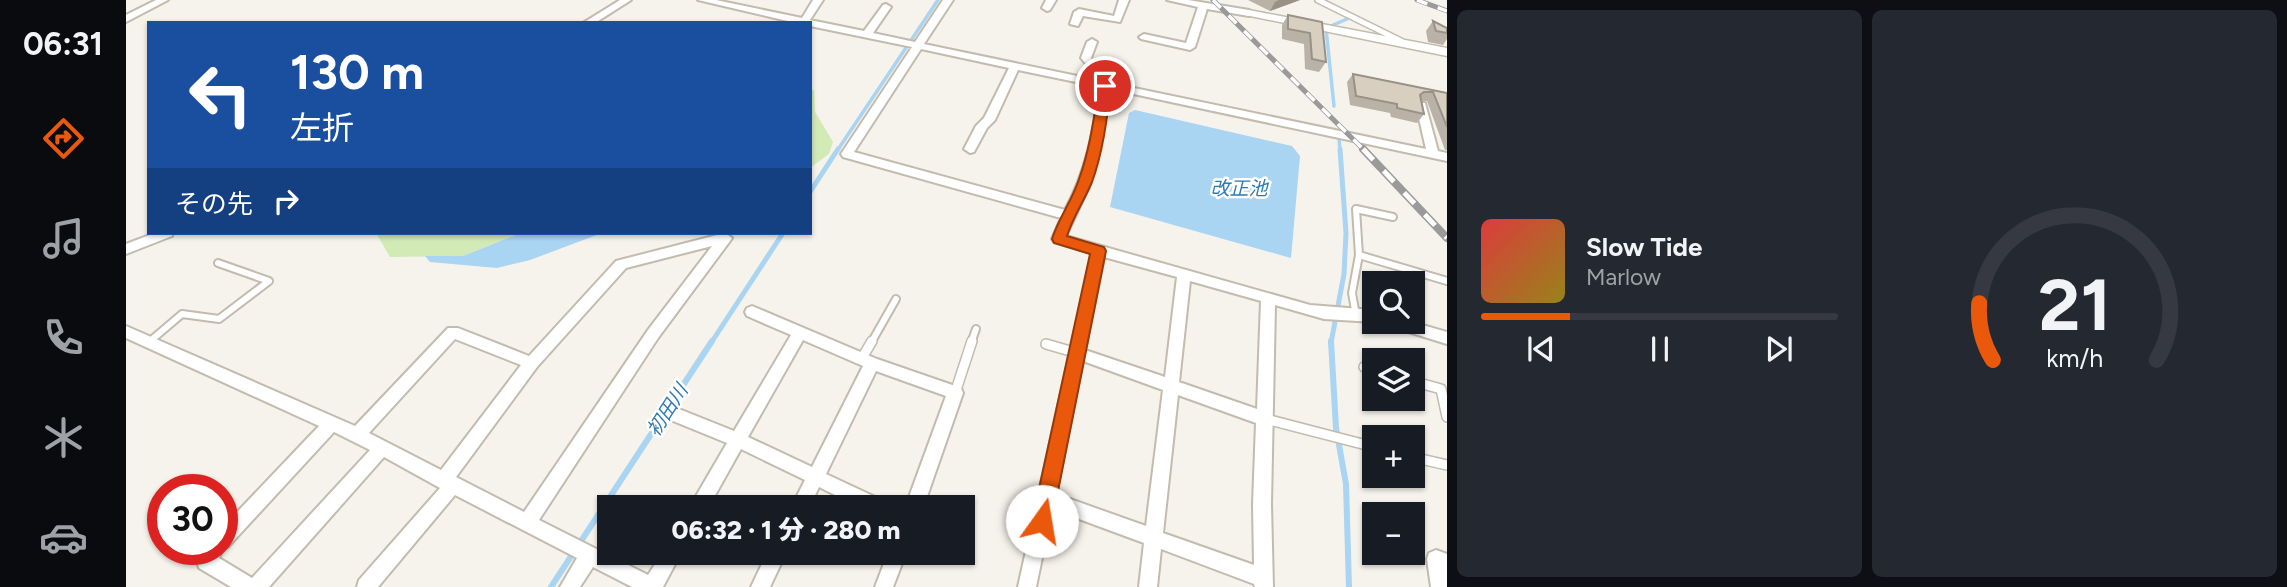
<!DOCTYPE html>
<html lang="ja">
<head>
<meta charset="utf-8">
<style>
	:root { --surface:#171b24; --page:#242831; --text:#f1f3f6; --muted:#9ea1a6; --line:#363941; --accent:#ea580c }
	body { margin:0; font-family:Figtree,"Noto Sans JP",sans-serif; background:var(--page); color:var(--text); height:100vh; display:flex; flex-direction:column; font-size:26px; white-space:nowrap }
	* { box-sizing:border-box; margin:0 }
	p { font-size:23px; color:var(--muted) }
	.icon { flex:none; width:38px; height:38px; fill:none; stroke:currentColor; stroke-width:2; stroke-linecap:round; stroke-linejoin:round }
	.map { position:relative; flex:1; overflow:hidden }
	.details { display:flex; flex-direction:column; gap:10px; padding:10px; background:#0d0f14; width:840px }
	.details>* { flex:none }
	.top-card { position:absolute; left:21px; top:21px; width:665px; height:214px; border-radius:0px; box-shadow:0 2px 5px #0004; background:#1a4fa0; color:#fff; overflow:hidden }
	.buttons { position:absolute; left:1236px; top:271px; display:grid; gap:14px }
	.buttons a { display:grid; place-items:center; width:63px; height:63px; border-radius:0px; background:var(--surface); box-shadow:0 2px 5px #0004; font-size:35px }
	.speed { position:absolute; left:21px; top:474px; display:flex; gap:14px; font-size:35px; font-weight:700; text-align:center }
	.speed>* { display:grid; place-content:center; width:91px; height:91px; border-radius:50%; background:var(--surface); box-shadow:0 2px 5px #0004; line-height:1 }
	.speed .limit { border:10px solid #d22; background:#fff; color:#111 }
	.pin { position:absolute; display:grid; place-items:center; width:60px; height:60px; color:#fff; margin:-30px; border:4px solid #fff; border-radius:50%; box-shadow:0 2px 7px #0007 }
	.me { position:absolute; width:77px; margin:-38px; rotate:13deg; stroke-linejoin:round; filter:drop-shadow(0 0 5px #0008) }
	.turn { display:flex; align-items:center; gap:24px; height:147px; padding:0 28px; font-size:32px }
	.turn .icon { width:91px; height:91px; stroke-width:2.5 }
	.turn b { display:block; font-size:49px; line-height:60px }
	.then { display:flex; align-items:center; height:66px; padding:0 28px; background:#0003; gap:14px; font-size:26px }
	.details .tile { flex:1; display:flex; flex-direction:column; justify-content:center; gap:10px; min-width:0; padding:0 24px; border-radius:10px; background:var(--page) }
	.details .dial { align-items:center; gap:0 }
	.dial svg { height:182px; overflow:visible; fill:none; stroke:var(--line); stroke-width:7; stroke-linecap:round; text-anchor:middle }
	.dial text { fill:var(--text); stroke:none }
	.song { display:flex; align-items:center; gap:21px }
	.cover { width:84px; height:84px; border-radius:10px; background:linear-gradient(135deg,hsl(0 70% 55%),hsl(50 70% 35%)) }
	.played { height:7px; border-radius:4px; background:linear-gradient(90deg,var(--accent) 25%,var(--line) 25%) }
	.keys { display:flex; justify-content:space-around; direction:ltr }
	.details .tiles { flex:1; display:grid; gap:10px; grid-template-columns:repeat(2,1fr) }
	.trip { position:absolute; left:471px; top:495px; width:378px; height:70px; border-radius:0px; background:var(--surface); box-shadow:0 2px 5px #0004; font-weight:800; line-height:70px; text-align:center }
	main { display:flex; flex:1; min-height:0 }
	.dock { display:flex; flex-direction:column; width:126px; justify-content:space-around; align-items:center; background:#090b0e; color:var(--muted) }
	.dock .icon { width:49px; height:49px }
	.dock .current { color:var(--accent) }
	.dock b { font-size:32px; color:var(--text) }
	.map>svg:first-child { display:block }
	.green { fill:#d2eab5 }
	.water { fill:#a9d4f2 }
	.lines { fill:none; stroke-linecap:round; stroke-linejoin:round }
	.stream-far2 { stroke:#a9d4f2; stroke-width:3.5 }
	.stream-far1 { stroke:#a9d4f2; stroke-width:5 }
	.stream { stroke:#a9d4f2; stroke-width:6 }
	.service-far2-casing { stroke:#c2bbae; stroke-width:8 }
	.service-far1-casing { stroke:#c2bbae; stroke-width:10 }
	.service-casing { stroke:#c2bbae; stroke-width:12 }
	.minor-casing { stroke:#c2bbae; stroke-width:4 }
	.tertiary-casing { stroke:#c2bbae; stroke-width:3 }
	.service-far2 { stroke:#fff; stroke-width:5 }
	.service-far1 { stroke:#fff; stroke-width:6 }
	.service { stroke:#fff; stroke-width:9 }
	.minor { fill:#fff; fill-rule:evenodd }
	.tertiary { fill:#fff; fill-rule:evenodd }
	.rail-far1-casing { stroke:#9a9a9a; stroke-width:5 }
	.rail-casing { stroke:#9a9a9a; stroke-width:8 }
	.rail-far1 { stroke:#fff; stroke-width:3.5; stroke-dasharray:11; stroke-linecap:butt }
	.rail { stroke:#fff; stroke-width:5; stroke-dasharray:15; stroke-linecap:butt }
	.wall { fill:#bab2a6 }
	.shaded-wall { fill:#979187 }
	.building { fill:#d8cfc1; stroke:#979187; stroke-width:2 }
	.route { fill:#ea580c; stroke:#983908; stroke-width:2 }
	.labels { text-anchor:middle; stroke-width:5; stroke-linejoin:round; paint-order:stroke }
	.water-label { font-size:19px; font-style:italic; fill:#2e7ab2; stroke:#fff }
</style>
</head>
<body>
<main>
<nav class="dock">
<b>06:31</b>
<svg class="icon current" aria-label="directions" viewBox="0 0 24 24"><path d="M12 3l9 9-9 9-9-9zM9 14v-3h6M13 9l2 2-2 2"/></svg>
<svg class="icon" aria-label="music" viewBox="0 0 24 24"><path d="M9 18V5l10-2v13"/><circle cx="6" cy="18" r="3"/><circle cx="16" cy="16" r="3"/></svg>
<svg class="icon" aria-label="phone" viewBox="0 0 24 24"><path d="M5 4h4l2 5-3 2q2 4 5 5l2-3 5 2v4C11 20 4 13 5 4z"/></svg>
<svg class="icon" aria-label="climate" viewBox="0 0 24 24"><path d="M12 3v18M4 7l16 10M4 17L20 7"/></svg>
<svg class="icon" aria-label="car" viewBox="0 0 24 24"><path d="M5 17H2v-5l4-1 3-4h7l3 4 3 1v5h-3M9 17h6M6 11h13"/><circle cx="7" cy="17" r="2"/><circle cx="17" cy="17" r="2"/></svg>
</nav>
<div class="map">
<svg width="1321" height="587" viewBox="0 0 1321 587">
	<rect width="100%" height="100%" fill="#f6f3ec"/>
	<g class="green">
		<path d="M684,90H688L689,112L707,142L703,154L684,168Z"/>
		<path d="M250,233H395L337,256L264,257Z"/>
	</g>
	<g class="water">
		<path d="M1009,110L1166,146L1174,156L1165,258L984,207L1003,113Z"/>
		<path d="M395,233H476L404,260L371,268L304,262L299,256H337Z"/>
	</g>
	<g class="lines">
		<g class="stream-far2">
			<path d="M1207,25L1221,19"/>
			<path d="M1200,29L1208,106"/>
			<path d="M1213,138L1214,151"/>
			<path d="M711,151L812,0"/>
		</g>
		<g class="stream-far1">
			<path d="M684,192L712,149"/>
			<path d="M585,343L657,233"/>
			<path d="M1205,343L1218,274L1220,233L1214,149"/>
		</g>
		<g class="stream">
			<path d="M1205,341L1210,428L1220,484L1223,587"/>
			<path d="M425,587L586,341"/>
		</g>
		<defs>
			<path id="service-far2" d="M1192,0L1275,41"/>
			<g id="service-far1">
				<path d="M1233,255L1321,281"/>
				<path d="M1229,310L1226,293L1233,255L1230,209L1267,217"/>
				<path d="M23,342L56,314L93,319L143,281L92,263"/>
				<path d="M745,343L770,299"/>
				<path d="M845,343L850,329"/>
			</g>
			<g id="service">
				<path d="M920,344L951,353"/>
				<path d="M736,358L746,341"/>
				<path d="M1238,367L1248,370"/>
				<path d="M1286,381L1315,389L1321,417"/>
				<path d="M829,393L846,341"/>
				<path d="M1140,419L1248,447"/>
				<path d="M1286,457L1321,465"/>
			</g>
			<g id="minor">
				<path d="M30,0H42L0,22V15Z"/>
				<path d="M494,0H505L469,23H457Z"/>
				<path d="M572,0H590L676,18L687,0H697L684,20L738,31L757,5L760,4L765,7L747,33L789,42L817,0H827L798,44L956,77L960,64L955,58L961,42L966,39L971,42L965,58L970,64L965,79L1300,149L1290,105L1291,103H1299L1312,151L1321,153V161L984,89L969,168L963,187L940,236L1184,305L1248,310V322L1198,319L1149,305L1145,504L1147,587H1129L1128,584L1035,549L1031,587H1013L1018,543L926,509L910,587H892L966,253L928,242L926,239L935,218L717,157L715,154L786,47L684,26V23H670ZM795,49L883,68L858,118L850,126L838,149L844,153L848,152L861,128L869,120L892,70L974,87C968,130 960,172 939,210L728,152ZM978,257L1051,277L1039,377L959,350ZM1064,281L1135,301L1131,409L1053,382ZM957,361L1037,390L1020,526L930,494ZM1052,395L1130,423L1127,504L1128,565L1037,533Z"/>
				<path d="M920,0H930L924,10L921,11L916,8Z"/>
				<path d="M993,0H1003L994,22L957,16L952,26L944,24L948,12L953,9L988,16Z"/>
				<path d="M1041,0H1062L1123,10L1128,13L1123,16L1081,9L1069,47L1064,50L1015,39L1013,37L1018,34L1060,43L1072,7Z"/>
				<path d="M29,233H47L46,236L0,254V244Z"/>
				<path d="M599,233L606,238L604,241L532,338L413,520L522,575L536,553H555L537,587H506L467,567L454,587H434L451,558L329,495L252,587H231L233,580L314,488L258,457L143,587H105L73,568L71,561L77,550H96V528L193,426L0,338V326L229,426L322,328H332L403,356L490,261ZM586,246L522,330L398,512L330,477L411,367L500,268ZM329,339L395,365L315,470L243,433ZM208,432L244,450L126,578L93,558L97,549L102,547Z"/>
				<path d="M626,306L751,359L835,388L837,393L797,508H779L820,396L750,371L700,474L760,502L763,508H735L693,487L683,508H665L679,480L615,449L582,508H563L601,443L547,421L545,416L547,411L553,409L608,431L665,335L621,316L619,312L621,308ZM677,340L737,366L686,467L622,437Z"/>
				<path d="M1261,322H1286L1321,332V344L1263,326Z"/>
				<path d="M1310,550L1321,554V587H1305L1301,559L1303,553Z"/>
				<path d="M641,553H660L644,587H625Z"/>
				<path d="M762,553H780L767,587H749Z"/>
			</g>
			<path id="tertiary" d="M1123,10L1321,48V56L1119,15L1117,13Z"/>
		</defs>
		<use href="#service-far2" class="service-far2-casing"/>
		<use href="#service-far1" class="service-far1-casing"/>
		<use href="#service" class="service-casing"/>
		<use href="#minor" class="minor-casing"/>
		<use href="#tertiary" class="tertiary-casing"/>
		<use href="#service-far2" class="service-far2"/>
		<use href="#service-far1" class="service-far1"/>
		<use href="#service" class="service"/>
		<use href="#minor" class="minor"/>
		<use href="#tertiary" class="tertiary"/>
		<defs>
			<g id="rail-far1">
				<path d="M1087,0L1239,151"/>
				<path d="M1291,0L1321,11"/>
			</g>
			<path id="rail" d="M1237,149L1321,238"/>
		</defs>
		<use href="#rail-far1" class="rail-far1-casing"/>
		<use href="#rail" class="rail-casing"/>
		<use href="#rail-far1" class="rail-far1"/>
		<use href="#rail" class="rail"/>
	</g>
	<g class="wall">
		<path d="M1122,0H1174L1144,11Z"/>
		<path d="M1162,15L1196,22L1200,62L1193,72L1179,69L1178,44L1156,39V25Z"/>
		<path d="M1307,21L1321,28V39L1317,45L1302,42L1300,31Z"/>
		<path d="M1227,74L1321,93V150H1319L1301,101H1295L1298,114L1291,123L1265,117L1264,113L1224,105L1221,82Z"/>
	</g>
	<path class="shaded-wall" d="M1153,0H1174L1144,11L1149,2Z"/>
	<g class="building">
		<path d="M1162,15L1196,22L1200,62L1186,59L1184,33L1162,29Z"/>
		<path d="M1307,21L1321,28V33L1310,31Z"/>
		<path d="M1227,74L1321,93V127L1307,92H1298L1294,95L1298,114L1271,108V104L1230,96Z"/>
	</g>
	<path class="route" d="M979,83L985,86C981,118 977,152 966,182C958,201 947,217 941,236L978,247L980,251L926,521L923,528L916,531L909,528L906,521L964,254L928,243L926,239C933,217 946,201 953,179C964,149 968,117 973,86Z"/>
	<g class="labels">
		<g class="water-label">
			<text x="1113" y="195">改正池</text>
			<text transform="translate(541 410) rotate(-57)" y="7">初田川</text>
		</g>
	</g>
</svg>
<div class="buttons">
<a><svg class="icon" aria-label="search" viewBox="0 0 24 24"><circle cx="10" cy="10" r="6"/><path d="M15 15l6 6"/></svg></a>
<a><svg class="icon" aria-label="layers" viewBox="0 0 24 24"><path d="M12 4l9 5-9 5-9-5zM3 14l9 5 9-5"/></svg></a>
<a>+</a>
<a>−</a>
</div>
<div class="speed"><div class="limit">30</div></div>
<div class="pin" style="left:979px;top:86px;background:#d93025"><svg class="icon" aria-label="arrive" viewBox="0 0 24 24"><path d="M6 21V4h12l-3 4 3 4H6"/></svg></div>
<svg class="me" style="left:916px;top:521px" viewBox="-20 -20 40 40"><circle r="19" fill="#fff"/><path d="M0-13L10 11 0 6-10 11z" fill="#ea580c"/></svg>
<div class="trip">06:32 · 1 分 · 280 m</div>
<div class="top-card">
<div class="turn"><svg class="icon" aria-label="left" viewBox="0 0 24 24"><path d="M17 20v-9H6M10 6l-5 5 5 5"/></svg><div><b>130 m</b>左折</div></div>
<div class="then">その先<svg class="icon" aria-label="right" viewBox="0 0 24 24"><path d="M7 20v-9h11M14 6l5 5-5 5"/></svg></div>
</div>
</div>
<section class="details">
<div class="tiles">
<div class="tile">
<div class="song"><i class="cover"></i><div><b>Slow Tide</b><p>Marlow</p></div></div>
<div class="played"></div>
<div class="keys"><svg class="icon" aria-label="previous" viewBox="0 0 24 24"><path d="M18 5L8 12l10 7zM5 5v14"/></svg><svg class="icon" aria-label="pause" viewBox="0 0 24 24"><path d="M8 5v14M16 5v14"/></svg><svg class="icon" aria-label="next" viewBox="0 0 24 24"><path d="M6 5l10 7-10 7zM19 5v14"/></svg></div>
</div>
<div class="tile dial"><svg viewBox="0 0 100 80">
<path d="M14 69A42 42 0 1 1 86 69"/>
<path d="M14 69A42 42 0 0 1 8 44" stroke="#ea580c"/>
<text x="50" y="56" font-size="32" font-weight="700">21</text>
<text x="50" y="72" font-size="11">km/h</text>
</svg></div>
</div>
</section>
</main>
</body>
</html>
